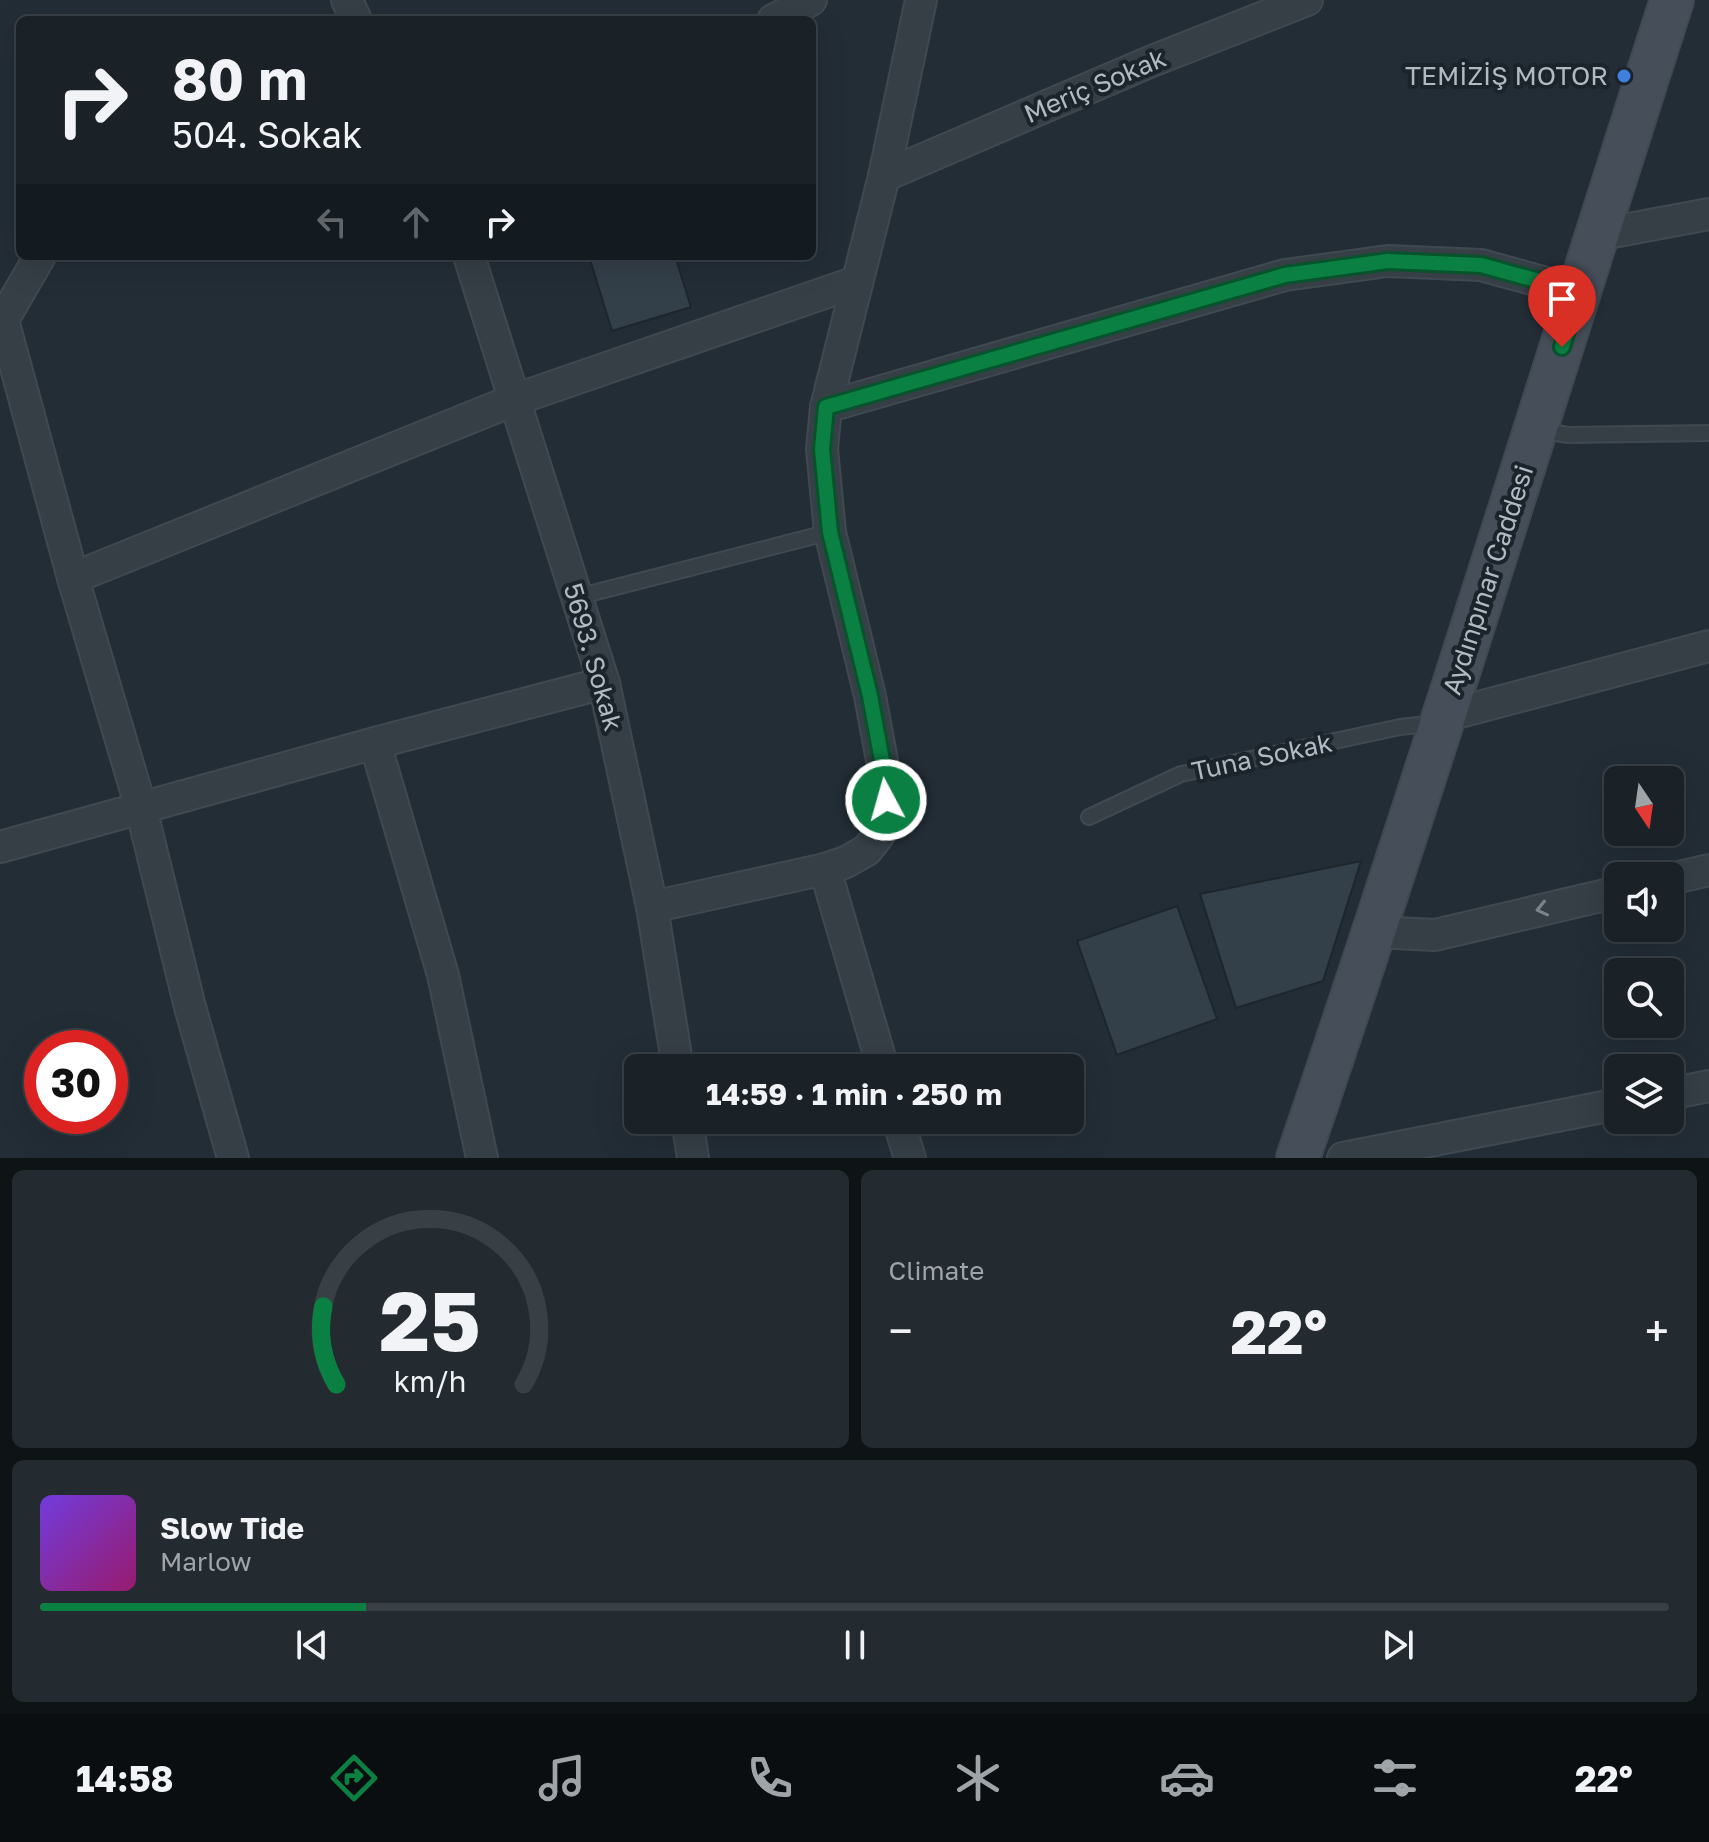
<!DOCTYPE html>
<html lang="en">
<head>
<meta charset="utf-8">
<style>
	:root { --surface:#1a2228; --page:#232a30; --text:#f1f3f6; --muted:#9fa4a8; --line:#383f45; --accent:#0b8043 }
	body { margin:0; font-family:"Golos Text",sans-serif; background:var(--page); color:var(--text); height:100vh; display:flex; flex-direction:column; font-size:30px; white-space:nowrap }
	* { box-sizing:border-box; margin:0 }
	p { font-size:26px; color:var(--muted) }
	.icon { flex:none; width:44px; height:44px; fill:none; stroke:currentColor; stroke-width:2; stroke-linecap:round; stroke-linejoin:round }
	.map { position:relative; height:1158px; overflow:hidden }
	.panel { display:flex; flex-direction:column; gap:12px; padding:12px; background:#0e1316; flex:1 }
	.panel>* { flex:none }
	.guide { position:absolute; left:16px; top:16px; width:800px; height:244px; border-radius:12px; box-shadow:0 8px 32px #0002,0 0 0 2px var(--line); background:#1a2228; color:var(--text); overflow:hidden }
	.needle { width:52px; rotate:167deg }
	.buttons { position:absolute; left:1604px; top:766px; display:grid; gap:16px }
	.buttons a { display:grid; place-items:center; width:80px; height:80px; border-radius:12px; background:var(--surface); box-shadow:0 8px 32px #0002,0 0 0 2px var(--line); font-size:40px }
	.speed { position:absolute; left:24px; top:1030px; display:flex; gap:16px; font-size:40px; font-weight:700; text-align:center }
	.speed>* { display:grid; place-content:center; width:104px; height:104px; border-radius:50%; background:var(--surface); box-shadow:0 8px 32px #0002,0 0 0 2px var(--line); line-height:1 }
	.speed .limit { border:12px solid #d22; background:#fff; color:#111 }
	.pin { position:absolute; display:grid; place-items:center; width:68px; height:68px; color:#fff; margin:-82px -34px; border-radius:50% 50% 50% 0; rotate:-45deg; box-shadow:0 0 8px #0007 }
	.pin .icon { rotate:45deg }
	.me { position:absolute; width:88px; margin:-44px; rotate:354deg; stroke-linejoin:round; filter:drop-shadow(0 0 6px #0008) }
	.turn { display:flex; align-items:center; gap:28px; height:168px; padding:0 24px; font-size:36px }
	.turn .icon { width:104px; height:104px; stroke-width:2.5 }
	.turn b { display:block; font-size:56px; line-height:68px }
	.lanes { display:flex; align-items:center; height:76px; padding:0 24px; background:#0003; justify-content:center; gap:40px; direction:ltr }
	.lanes .off { opacity:.35 }
	.big { font-size:60px; font-weight:700; line-height:1.1 }
	.panel .widget { flex:1; display:flex; flex-direction:column; justify-content:center; gap:12px; min-width:0; padding:0 28px; border-radius:12px; background:var(--page) }
	.panel .dial { align-items:center; gap:0 }
	.dial svg { height:208px; overflow:visible; fill:none; stroke:var(--line); stroke-width:7; stroke-linecap:round; text-anchor:middle }
	.dial text { fill:var(--text); stroke:none }
	.song { display:flex; align-items:center; gap:24px }
	.cover { width:96px; height:96px; border-radius:12px; background:linear-gradient(135deg,hsl(260 70% 55%),hsl(320 70% 35%)) }
	.played { height:8px; border-radius:4px; background:linear-gradient(90deg,var(--accent) 20%,var(--line) 20%) }
	.keys { display:flex; justify-content:space-around; direction:ltr }
	.heat { display:flex; justify-content:space-between; align-items:center; font-size:44px; direction:ltr }
	.panel .tiles { flex:1; display:grid; gap:12px; grid-template-columns:1fr 1fr }
	.widget:last-child { grid-column:span 2 }
	.trip { position:absolute; left:624px; top:1054px; width:460px; height:80px; border-radius:12px; background:var(--surface); box-shadow:0 8px 32px #0002,0 0 0 2px var(--line); font-weight:700; line-height:80px; text-align:center }
	.tab-bar { display:flex; height:128px; justify-content:space-around; align-items:center; background:#0a0e10; color:var(--muted) }
	.tab-bar .icon { width:56px; height:56px }
	.tab-bar .on { color:var(--accent) }
	.tab-bar b { font-size:36px; color:var(--text) }
	.map>svg:first-child { display:block }
	.building { fill:#333f49; stroke:#1e262d; stroke-width:2 }
	.lines { fill:none; stroke-linecap:round; stroke-linejoin:round }
	.service-casing { stroke:#404850; stroke-width:18 }
	.minor-casing { stroke:#404850; stroke-width:34 }
	.secondary-casing { stroke:#404850; stroke-width:46 }
	.service { stroke:#363f46; stroke-width:14 }
	.minor { stroke:#363f46; stroke-width:30 }
	.secondary { stroke:#454e59; stroke-width:42 }
	.oneway { stroke:#7a838b }
	.route-casing { stroke:#07532c; stroke-width:20 }
	.route { stroke:#0b8043; stroke-width:14 }
	.shop-dot { fill:#3f7fe0; stroke:#1c242b; stroke-width:3 }
	.labels { text-anchor:middle; stroke-width:8; stroke-linejoin:round; paint-order:stroke }
	.poi-label { font-size:26px; fill:#b1bac3; stroke:#1c242b; text-anchor:end }
	.street-label { font-size:26px; fill:#b1bac3; stroke:#1c242b }
</style>
</head>
<body>
<div class="map">
<svg width="1709" height="1158" viewBox="0 0 1709 1158">
	<rect width="100%" height="100%" fill="#232d36"/>
	<g class="building">
		<path d="M589,256H675L691,307L612,331Z"/>
		<path d="M1361,861L1323,981L1236,1008L1200,894Z"/>
		<path d="M1177,906L1217,1019L1117,1055L1077,941Z"/>
	</g>
	<g class="lines">
		<defs>
			<g id="service">
				<path d="M1538,430L1568,435L1709,433"/>
				<path d="M577,597L830,532"/>
				<path d="M1089,817L1181,774L1400,727L1435,723"/>
			</g>
			<g id="minor">
				<path d="M347,0L356,20"/>
				<path d="M773,20L811,0"/>
				<path d="M884,176L1152,61L1307,0"/>
				<path d="M1597,235L1709,214"/>
				<path d="M469,256L604,683L652,907L678,1068"/>
				<path d="M3,320L73,578L141,808L190,1007L233,1158"/>
				<path d="M0,323L3,320L40,256"/>
				<path d="M826,407L1285,275L1388,261L1481,265L1579,292"/>
				<path d="M73,578L514,400L856,282"/>
				<path d="M1445,716L1709,646"/>
				<path d="M375,743L443,975L482,1158"/>
				<path d="M0,847L375,743L604,683"/>
				<path d="M825,869L883,1068"/>
				<path d="M1670,879L1709,870"/>
				<path d="M652,907L825,869L846,862L867,850L878,836L886,818V782L870,696L830,532L822,449L826,407L884,176L921,0"/>
				<path d="M1375,932L1435,935L1618,892"/>
				<path d="M1670,1094L1709,1086"/>
				<path d="M687,1120L693,1158"/>
				<path d="M898,1120L910,1158"/>
				<path d="M1343,1158L1618,1104"/>
			</g>
			<path id="secondary" d="M1298,1158C1429,774 1548,386 1672,0"/>
		</defs>
		<use href="#service" class="service-casing"/>
		<use href="#minor" class="minor-casing"/>
		<use href="#secondary" class="secondary-casing"/>
		<use href="#service" class="service"/>
		<use href="#minor" class="minor"/>
		<use href="#secondary" class="secondary"/>
	</g>
	<defs><path id="oneway-chevron" d="M-2-3.5L2.5 0L-2 3.5" fill="none" stroke-width="1.6" stroke-linecap="round" stroke-linejoin="round" transform="scale(2)"/></defs>
	<use class="oneway" href="#oneway-chevron" transform="translate(1542 909) rotate(167)"/>
	<g class="lines">
		<defs>
			<path id="route" d="M886,800V782L870,696L830,532L822,449L826,407L1285,275L1388,261L1481,265L1579,292L1562,347"/>
		</defs>
		<use href="#route" class="route-casing"/>
		<use href="#route" class="route"/>
	</g>
	<circle class="shop-dot" cx="1624" cy="76" r="8"/>
	<g class="labels">
		<g class="poi-label">
			<text x="1608" y="85">TEMİZİŞ MOTOR</text>
		</g>
		<g class="street-label">
			<text transform="translate(1095 86) rotate(-23)" y="9">Meriç Sokak</text>
			<text transform="translate(1488 580) rotate(-72)" y="9">Aydınpınar Caddesi</text>
			<text transform="translate(593 657) rotate(74)" y="9">5693. Sokak</text>
			<text transform="translate(1262 757) rotate(-12)" y="9">Tuna Sokak</text>
		</g>
	</g>
</svg>
<div class="buttons">
<a><svg class="needle" viewBox="-14 -14 28 28"><path d="M0-13l5 13h-10z" fill="#e53935"/><path d="M0 13l5-13h-10z" fill="#9fa4a8"/></svg></a>
<a><svg class="icon" aria-label="sound" viewBox="0 0 24 24"><path d="M4 9h4l5-4v14l-5-4H4zM17 9q2 3 0 6"/></svg></a>
<a><svg class="icon" aria-label="search" viewBox="0 0 24 24"><circle cx="10" cy="10" r="6"/><path d="M15 15l6 6"/></svg></a>
<a><svg class="icon" aria-label="layers" viewBox="0 0 24 24"><path d="M12 4l9 5-9 5-9-5zM3 14l9 5 9-5"/></svg></a>
</div>
<div class="speed"><div class="limit">30</div></div>
<div class="pin" style="left:1562px;top:347px;background:#d93025"><svg class="icon" aria-label="arrive" viewBox="0 0 24 24"><path d="M6 21V4h12l-3 4 3 4H6"/></svg></div>
<svg class="me" style="left:886px;top:800px" viewBox="-20 -20 40 40"><circle r="17" fill="#0b8043" stroke="#fff" stroke-width="3"/><path d="M0-11L8 9 0 5-8 9z" fill="#fff"/></svg>
<div class="trip">14:59 · 1 min · 250 m</div>
<div class="guide">
<div class="turn"><svg class="icon" aria-label="right" viewBox="0 0 24 24"><path d="M7 20v-9h11M14 6l5 5-5 5"/></svg><div><b>80 m</b>504. Sokak</div></div>
<div class="lanes"><svg class="icon off" aria-label="left" viewBox="0 0 24 24"><path d="M17 20v-9H6M10 6l-5 5 5 5"/></svg><svg class="icon off" aria-label="ahead" viewBox="0 0 24 24"><path d="M12 20V5M6 11l6-6 6 6"/></svg><svg class="icon" aria-label="right" viewBox="0 0 24 24"><path d="M7 20v-9h11M14 6l5 5-5 5"/></svg></div>
</div>
</div>
<section class="panel">
<div class="tiles">
<div class="widget dial"><svg viewBox="0 0 100 80">
<path d="M14 69A42 42 0 1 1 86 69"/>
<path d="M14 69A42 42 0 0 1 9 39" stroke="#0b8043"/>
<text x="50" y="56" font-size="32" font-weight="700">25</text>
<text x="50" y="72" font-size="11">km/h</text>
</svg></div>
<div class="widget"><p>Climate</p>
<div class="heat"><a>−</a><b class="big">22°</b><a>+</a></div>
</div>
<div class="widget">
<div class="song"><i class="cover"></i><div><b>Slow Tide</b><p>Marlow</p></div></div>
<div class="played"></div>
<div class="keys"><svg class="icon" aria-label="previous" viewBox="0 0 24 24"><path d="M18 5L8 12l10 7zM5 5v14"/></svg><svg class="icon" aria-label="pause" viewBox="0 0 24 24"><path d="M8 5v14M16 5v14"/></svg><svg class="icon" aria-label="next" viewBox="0 0 24 24"><path d="M6 5l10 7-10 7zM19 5v14"/></svg></div>
</div>
</div>
</section>
<nav class="tab-bar">
<b>14:58</b>
<svg class="icon on" aria-label="directions" viewBox="0 0 24 24"><path d="M12 3l9 9-9 9-9-9zM9 14v-3h6M13 9l2 2-2 2"/></svg>
<svg class="icon" aria-label="music" viewBox="0 0 24 24"><path d="M9 18V5l10-2v13"/><circle cx="6" cy="18" r="3"/><circle cx="16" cy="16" r="3"/></svg>
<svg class="icon" aria-label="phone" viewBox="0 0 24 24"><path d="M5 4h4l2 5-3 2q2 4 5 5l2-3 5 2v4C11 20 4 13 5 4z"/></svg>
<svg class="icon" aria-label="climate" viewBox="0 0 24 24"><path d="M12 3v18M4 7l16 10M4 17L20 7"/></svg>
<svg class="icon" aria-label="car" viewBox="0 0 24 24"><path d="M5 17H2v-5l4-1 3-4h7l3 4 3 1v5h-3M9 17h6M6 11h13"/><circle cx="7" cy="17" r="2"/><circle cx="17" cy="17" r="2"/></svg>
<svg class="icon" aria-label="filters" viewBox="0 0 24 24"><path d="M4 7h16M4 17h16"/><circle cx="9" cy="7" r="2"/><circle cx="15" cy="17" r="2"/></svg>
<b>22°</b>
</nav>
</body>
</html>
